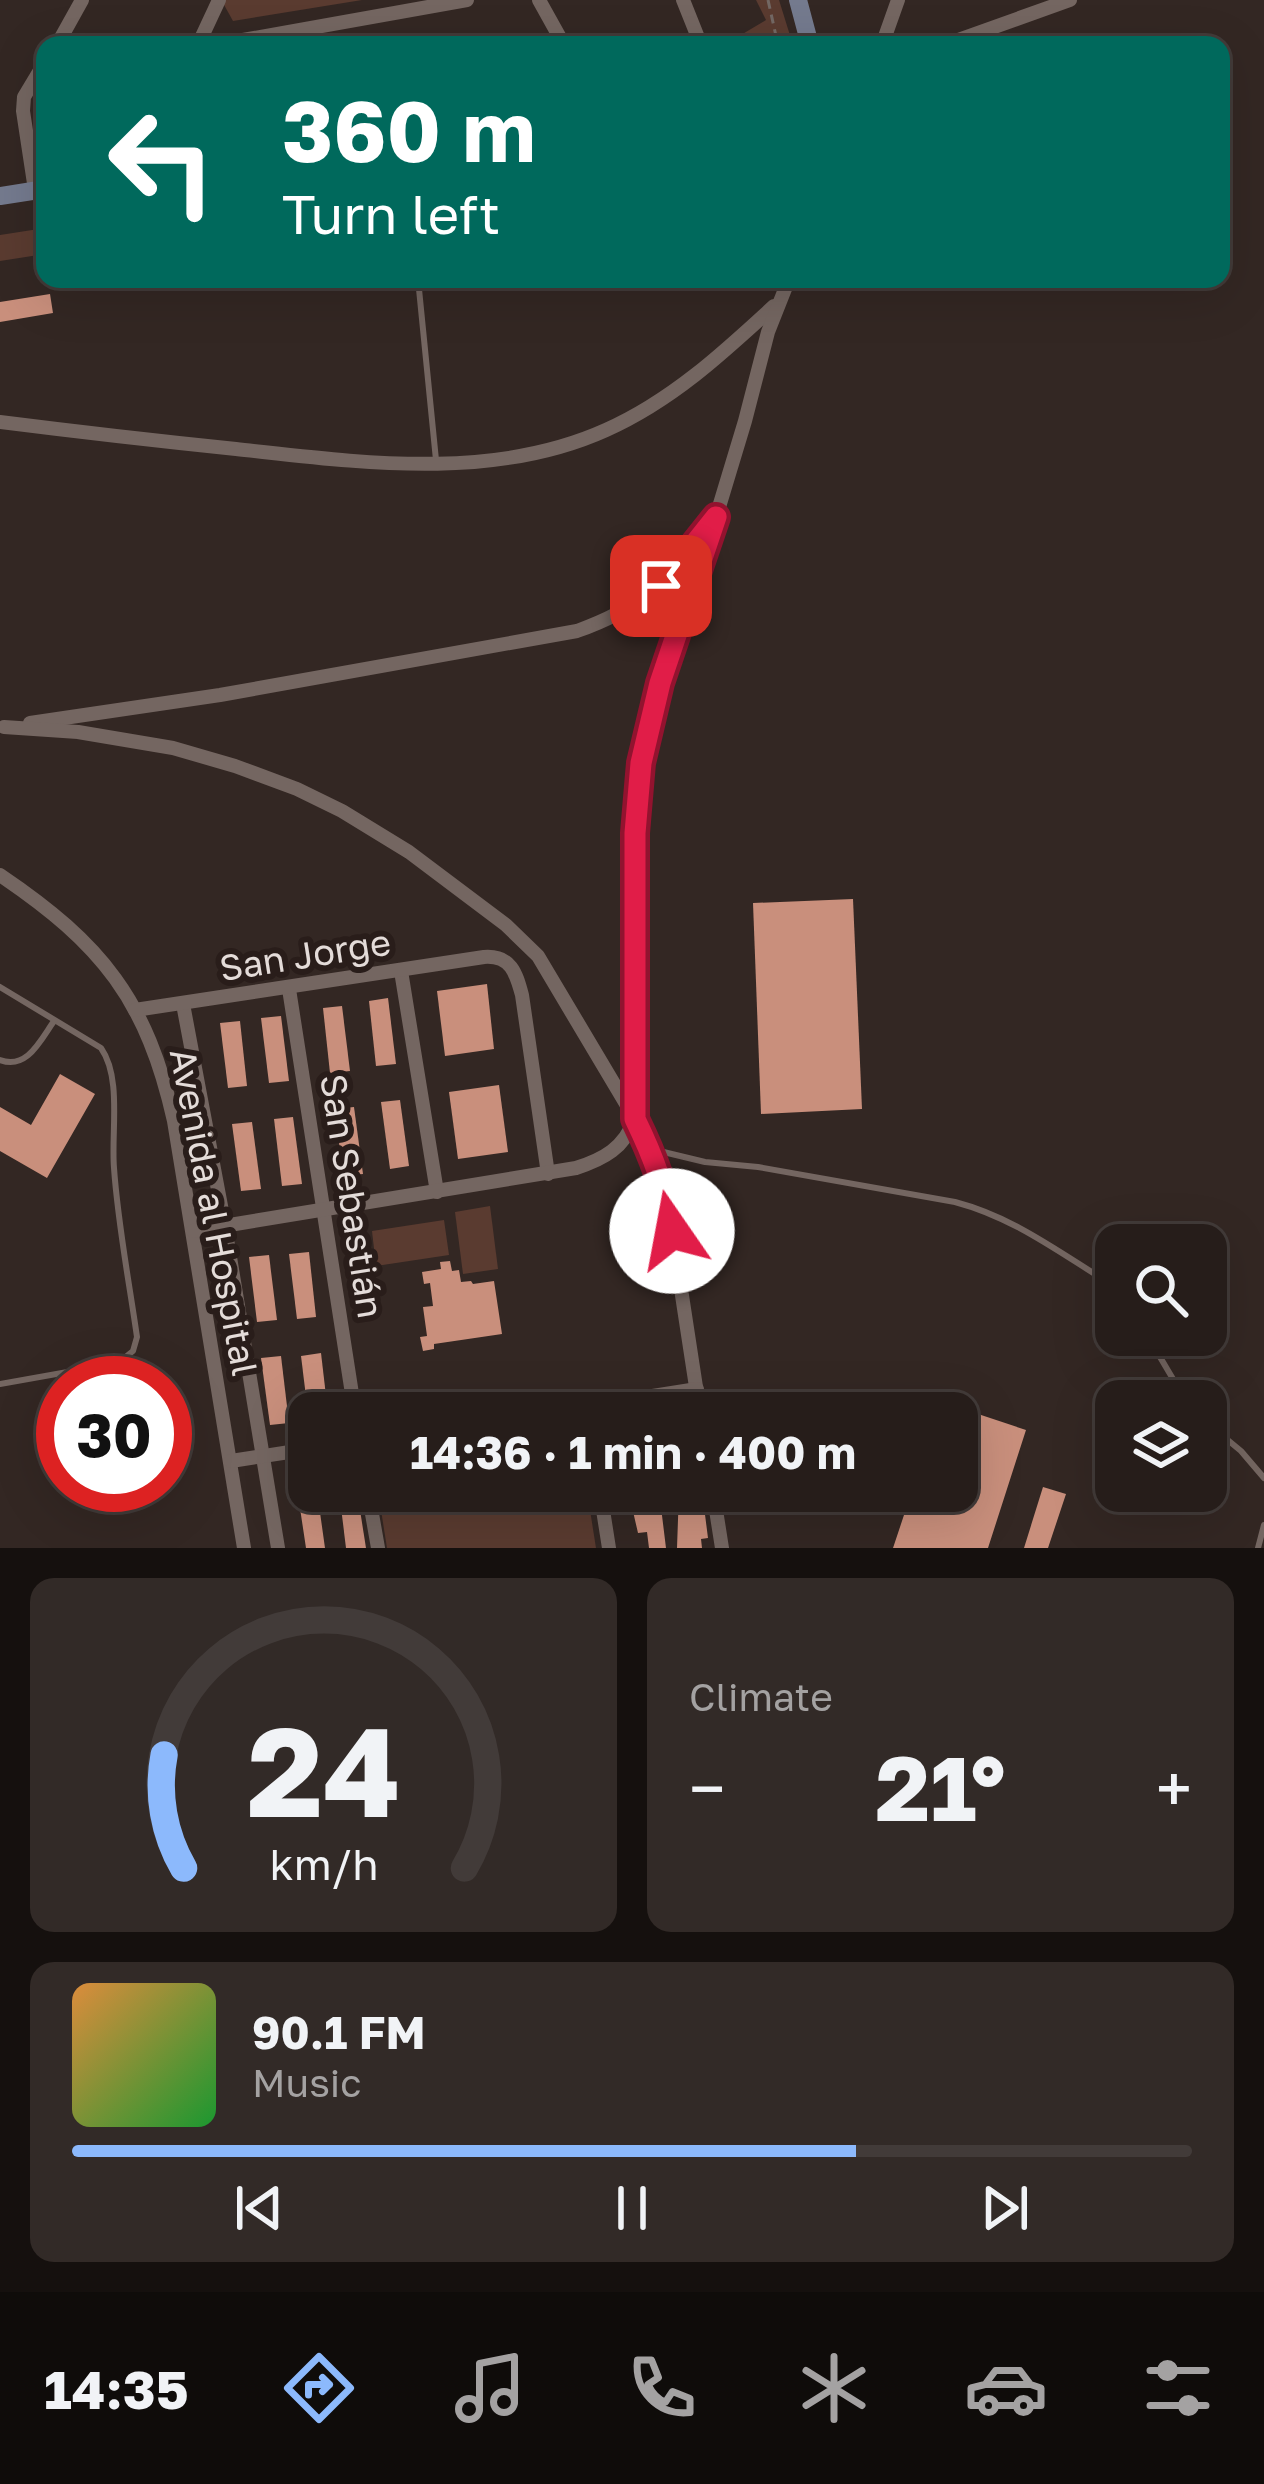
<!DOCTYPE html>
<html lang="en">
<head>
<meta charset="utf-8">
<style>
	:root { --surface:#261d1a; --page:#322a27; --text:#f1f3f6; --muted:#a4a2a2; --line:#423b39; --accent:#8cb9fc }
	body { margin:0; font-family:"Golos Text",sans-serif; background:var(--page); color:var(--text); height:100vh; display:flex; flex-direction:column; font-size:45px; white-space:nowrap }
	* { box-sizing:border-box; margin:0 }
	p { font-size:39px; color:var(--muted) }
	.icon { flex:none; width:66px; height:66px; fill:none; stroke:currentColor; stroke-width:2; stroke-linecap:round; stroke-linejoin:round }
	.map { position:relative; height:1548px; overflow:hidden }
	.side { display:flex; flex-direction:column; gap:30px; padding:30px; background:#15100e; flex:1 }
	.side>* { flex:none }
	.guide { position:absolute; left:36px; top:36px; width:1194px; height:252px; border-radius:24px; box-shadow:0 12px 48px #0002,0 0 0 3px var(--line); background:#00695c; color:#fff; overflow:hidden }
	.fabs { position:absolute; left:1095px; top:1224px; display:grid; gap:24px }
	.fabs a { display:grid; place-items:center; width:132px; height:132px; border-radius:24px; background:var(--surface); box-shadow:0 12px 48px #0002,0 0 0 3px var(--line); font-size:60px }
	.speed { position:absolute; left:36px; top:1356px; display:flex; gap:24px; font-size:60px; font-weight:700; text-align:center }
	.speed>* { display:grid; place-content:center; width:156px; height:156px; border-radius:50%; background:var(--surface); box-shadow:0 12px 48px #0002,0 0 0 3px var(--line); line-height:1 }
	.speed .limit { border:18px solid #d22; background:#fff; color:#111 }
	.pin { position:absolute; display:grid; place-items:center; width:102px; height:102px; color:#fff; margin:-51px; border-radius:24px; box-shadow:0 6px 18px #0006 }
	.me { position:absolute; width:132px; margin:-66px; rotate:348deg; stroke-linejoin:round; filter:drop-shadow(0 0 9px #0008) }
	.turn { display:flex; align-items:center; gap:42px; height:252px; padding:0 48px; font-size:54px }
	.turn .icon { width:156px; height:156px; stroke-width:2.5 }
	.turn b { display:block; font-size:84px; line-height:102px }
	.big { font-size:90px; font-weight:700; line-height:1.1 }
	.side .widget { flex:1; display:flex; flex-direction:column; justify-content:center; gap:18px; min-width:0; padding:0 42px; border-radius:24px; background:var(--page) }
	.side .dial { align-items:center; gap:0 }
	.dial svg { height:312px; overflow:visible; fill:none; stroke:var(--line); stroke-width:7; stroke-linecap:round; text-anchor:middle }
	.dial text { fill:var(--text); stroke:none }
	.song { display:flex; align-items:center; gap:36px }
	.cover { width:144px; height:144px; border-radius:18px; background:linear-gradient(135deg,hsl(30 70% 55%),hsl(130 70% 35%)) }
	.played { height:12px; border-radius:6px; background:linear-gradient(90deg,var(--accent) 70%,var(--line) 70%) }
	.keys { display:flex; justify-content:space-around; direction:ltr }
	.heat { display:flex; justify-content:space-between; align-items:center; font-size:66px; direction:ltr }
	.side .tiles { flex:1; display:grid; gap:30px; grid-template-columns:1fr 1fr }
	.widget:last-child { grid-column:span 2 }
	.trip { position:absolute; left:288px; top:1392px; width:690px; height:120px; border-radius:24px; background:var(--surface); box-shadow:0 12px 48px #0002,0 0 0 3px var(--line); font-weight:700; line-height:120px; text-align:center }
	.tab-bar { display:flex; height:192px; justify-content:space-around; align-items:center; background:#0f0c0a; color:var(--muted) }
	.tab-bar .icon { width:84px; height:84px }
	.tab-bar .current { color:var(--accent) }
	.tab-bar b { font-size:54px; color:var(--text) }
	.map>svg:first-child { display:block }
	.green { fill:#5a3b30 }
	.building { fill:#c98f7c }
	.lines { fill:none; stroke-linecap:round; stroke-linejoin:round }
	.path { stroke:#736864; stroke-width:3; stroke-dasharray:9 6; stroke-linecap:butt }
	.lane { stroke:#746661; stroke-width:6 }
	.street { stroke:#746661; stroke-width:14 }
	.secondary { stroke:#747a8e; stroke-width:18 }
	.route-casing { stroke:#92132f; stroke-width:30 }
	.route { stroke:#e11d48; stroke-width:21 }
	.labels { text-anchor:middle; stroke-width:12; stroke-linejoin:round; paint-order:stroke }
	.street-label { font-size:36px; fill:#e4dcd9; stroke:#291d1a }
</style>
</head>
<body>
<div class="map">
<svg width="1264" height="1548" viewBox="0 0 1264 1548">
	<rect width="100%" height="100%" fill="#332723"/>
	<g class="green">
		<path d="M225,0H362L233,21L223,3Z"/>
		<path d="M756,0H779L793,45H724L766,20Z"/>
		<path d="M45,228V254L0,261V235Z"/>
		<path d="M490,1206L498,1269L463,1274L455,1212Z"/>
		<path d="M444,1220L449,1255L376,1266L372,1231Z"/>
		<path d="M378,1491H587L596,1548H387Z"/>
	</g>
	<g class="building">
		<path d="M50,294L53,313L0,322V302Z"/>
		<path d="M853,899L862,1109L761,1114L753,903Z"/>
		<path d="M487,984L494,1049L445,1056L437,991Z"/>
		<path d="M388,998L396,1064L376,1066L369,1001Z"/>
		<path d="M342,1006L350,1071L330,1073L323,1008Z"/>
		<path d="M281,1016L289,1081L269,1083L261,1018Z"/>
		<path d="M240,1021L247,1086L228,1088L220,1023Z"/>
		<path d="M60,1074L95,1094L47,1178L0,1151V1107L31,1125Z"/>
		<path d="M499,1085L508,1152L458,1159L449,1092Z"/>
		<path d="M400,1100L409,1166L390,1169L381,1102Z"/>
		<path d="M354,1107L363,1174L343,1176L335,1109Z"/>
		<path d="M293,1117L302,1184L282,1186L274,1119Z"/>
		<path d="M252,1122L261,1189L241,1191L232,1124Z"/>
		<path d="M309,1252L316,1317L297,1319L289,1254Z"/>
		<path d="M269,1255L277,1320L257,1322L249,1257Z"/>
		<path d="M450,1261L452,1271L459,1270L461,1282L471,1281L473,1284L494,1281L502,1334L434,1344V1349L423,1351L420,1337L427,1336L423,1307L433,1306L430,1283L424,1284L422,1272L441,1269L440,1262Z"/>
		<path d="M321,1353L328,1413H308L301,1356Z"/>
		<path d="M281,1356L289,1423L270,1425L261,1358Z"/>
		<path d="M957,1407L1026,1430L988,1548H893L912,1491H957Z"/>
		<path d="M309,1472V1491H317L325,1548H306L295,1475Z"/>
		<path d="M1043,1487L1066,1494L1048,1548H1024Z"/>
		<path d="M339,1491H357L366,1548H346Z"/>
		<path d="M638,1491H659L666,1548H649L647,1532L638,1533L632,1507L640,1506Z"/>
		<path d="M679,1491H702L708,1538L701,1539L702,1548H677Z"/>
	</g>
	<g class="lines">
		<path class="path" d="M768,0L778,45"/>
		<g class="lane">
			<path d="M418,279L436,460"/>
			<path d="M0,987L101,1048C122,1078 111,1132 114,1168C118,1225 129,1281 137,1337L133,1351L118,1363L0,1384"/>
			<path d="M0,1060C27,1070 40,1041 54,1021"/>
			<path d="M651,1149L705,1162L758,1167L955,1202C1012,1217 1056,1250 1106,1281L1116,1290"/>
			<path d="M1147,1335L1186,1401"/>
			<path d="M1206,1422L1241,1451L1264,1478"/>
			<path d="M1258,1548L1264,1525"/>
		</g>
		<g class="street">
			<path d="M539,0L564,45"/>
			<path d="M683,0L701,45"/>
			<path d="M57,45L82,0"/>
			<path d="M198,45L219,0"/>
			<path d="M215,45L467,0"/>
			<path d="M882,45L898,0"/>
			<path d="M944,45L1070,0"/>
			<path d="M35,190L23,111L24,97L45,62"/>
			<path d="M0,422C79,432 157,441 236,449C357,462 491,482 606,430C671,401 722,354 774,306"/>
			<path d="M30,723L220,695L577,631C636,610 670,583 706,531"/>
			<path d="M4,727L78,732L173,748L235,766L297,789L342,811L409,852L506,925L538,956L635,1119L653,1155L666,1191L700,1413"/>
			<path d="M0,875C102,944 147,1000 174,1121L244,1548"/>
			<path d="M401,971L437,1192"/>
			<path d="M289,989L355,1413"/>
			<path d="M183,1004L225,1227L278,1548"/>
			<path d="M135,1010L484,957C511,955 516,973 522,995L548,1174"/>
			<path d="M193,1231L576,1168C604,1159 624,1148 635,1119V833L641,763L660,683L716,517L745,421L768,332L789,279"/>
			<path d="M545,1413L697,1389"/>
			<path d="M231,1461L309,1449"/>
			<path d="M368,1491L378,1548"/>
			<path d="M600,1491L609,1548"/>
			<path d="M713,1491L722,1548"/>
		</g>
		<g class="secondary">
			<path d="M798,0L810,45"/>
			<path d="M0,196L45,189"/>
		</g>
	</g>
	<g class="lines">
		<defs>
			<path id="route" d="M661,586L716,517L660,683L641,763L635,833V1119C654,1158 665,1188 672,1231"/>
		</defs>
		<use href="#route" class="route-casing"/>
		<use href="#route" class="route"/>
	</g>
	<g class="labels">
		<g class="street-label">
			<text transform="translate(305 955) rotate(-9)" y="13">San Jorge</text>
			<text transform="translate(352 1196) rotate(81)" y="13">San Sebastián</text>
			<text transform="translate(214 1212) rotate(79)" y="13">Avenida al Hospital</text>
		</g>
	</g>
</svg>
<div class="fabs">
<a><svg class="icon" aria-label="search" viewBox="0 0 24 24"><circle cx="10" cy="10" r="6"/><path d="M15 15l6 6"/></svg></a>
<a><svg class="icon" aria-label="layers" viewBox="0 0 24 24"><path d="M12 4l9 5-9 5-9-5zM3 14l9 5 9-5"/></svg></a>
</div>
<div class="speed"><div class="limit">30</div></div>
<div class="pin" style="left:661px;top:586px;background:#d93025"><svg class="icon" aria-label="arrive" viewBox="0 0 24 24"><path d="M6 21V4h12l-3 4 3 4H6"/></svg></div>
<svg class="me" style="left:672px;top:1231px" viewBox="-20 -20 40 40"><circle r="19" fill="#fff"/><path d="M0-13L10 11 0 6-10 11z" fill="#e11d48"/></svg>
<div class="trip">14:36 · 1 min · 400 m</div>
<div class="guide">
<div class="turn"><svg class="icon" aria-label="left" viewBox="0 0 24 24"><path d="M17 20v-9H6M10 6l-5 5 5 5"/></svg><div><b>360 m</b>Turn left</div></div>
</div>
</div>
<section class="side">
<div class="tiles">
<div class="widget dial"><svg viewBox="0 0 100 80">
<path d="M14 69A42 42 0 1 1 86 69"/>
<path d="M14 69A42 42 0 0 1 9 40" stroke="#8cb9fc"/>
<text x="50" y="56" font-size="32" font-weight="700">24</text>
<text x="50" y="72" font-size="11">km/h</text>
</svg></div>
<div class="widget"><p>Climate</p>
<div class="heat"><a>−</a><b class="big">21°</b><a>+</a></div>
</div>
<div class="widget">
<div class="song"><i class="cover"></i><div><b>90.1 FM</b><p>Music</p></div></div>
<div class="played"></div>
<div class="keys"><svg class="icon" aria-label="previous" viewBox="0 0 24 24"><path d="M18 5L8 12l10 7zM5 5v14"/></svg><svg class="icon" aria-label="pause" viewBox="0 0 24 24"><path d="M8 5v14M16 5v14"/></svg><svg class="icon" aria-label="next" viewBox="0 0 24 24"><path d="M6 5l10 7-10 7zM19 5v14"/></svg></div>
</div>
</div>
</section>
<nav class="tab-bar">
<b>14:35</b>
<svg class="icon current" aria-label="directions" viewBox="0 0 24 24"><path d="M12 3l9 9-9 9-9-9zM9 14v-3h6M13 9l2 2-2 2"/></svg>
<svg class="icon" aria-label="music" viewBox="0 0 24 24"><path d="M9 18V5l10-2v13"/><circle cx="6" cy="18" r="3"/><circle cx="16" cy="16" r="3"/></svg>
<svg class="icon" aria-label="phone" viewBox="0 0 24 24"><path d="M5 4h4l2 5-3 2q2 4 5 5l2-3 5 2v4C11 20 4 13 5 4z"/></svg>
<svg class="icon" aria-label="climate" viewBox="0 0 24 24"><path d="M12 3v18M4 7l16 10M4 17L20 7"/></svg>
<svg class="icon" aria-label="car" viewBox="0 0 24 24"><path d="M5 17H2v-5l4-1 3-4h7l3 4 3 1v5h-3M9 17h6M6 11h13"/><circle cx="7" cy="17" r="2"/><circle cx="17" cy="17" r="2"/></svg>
<svg class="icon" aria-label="filters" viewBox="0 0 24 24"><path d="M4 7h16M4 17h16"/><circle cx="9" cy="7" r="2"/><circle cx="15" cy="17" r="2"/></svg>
</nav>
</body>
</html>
